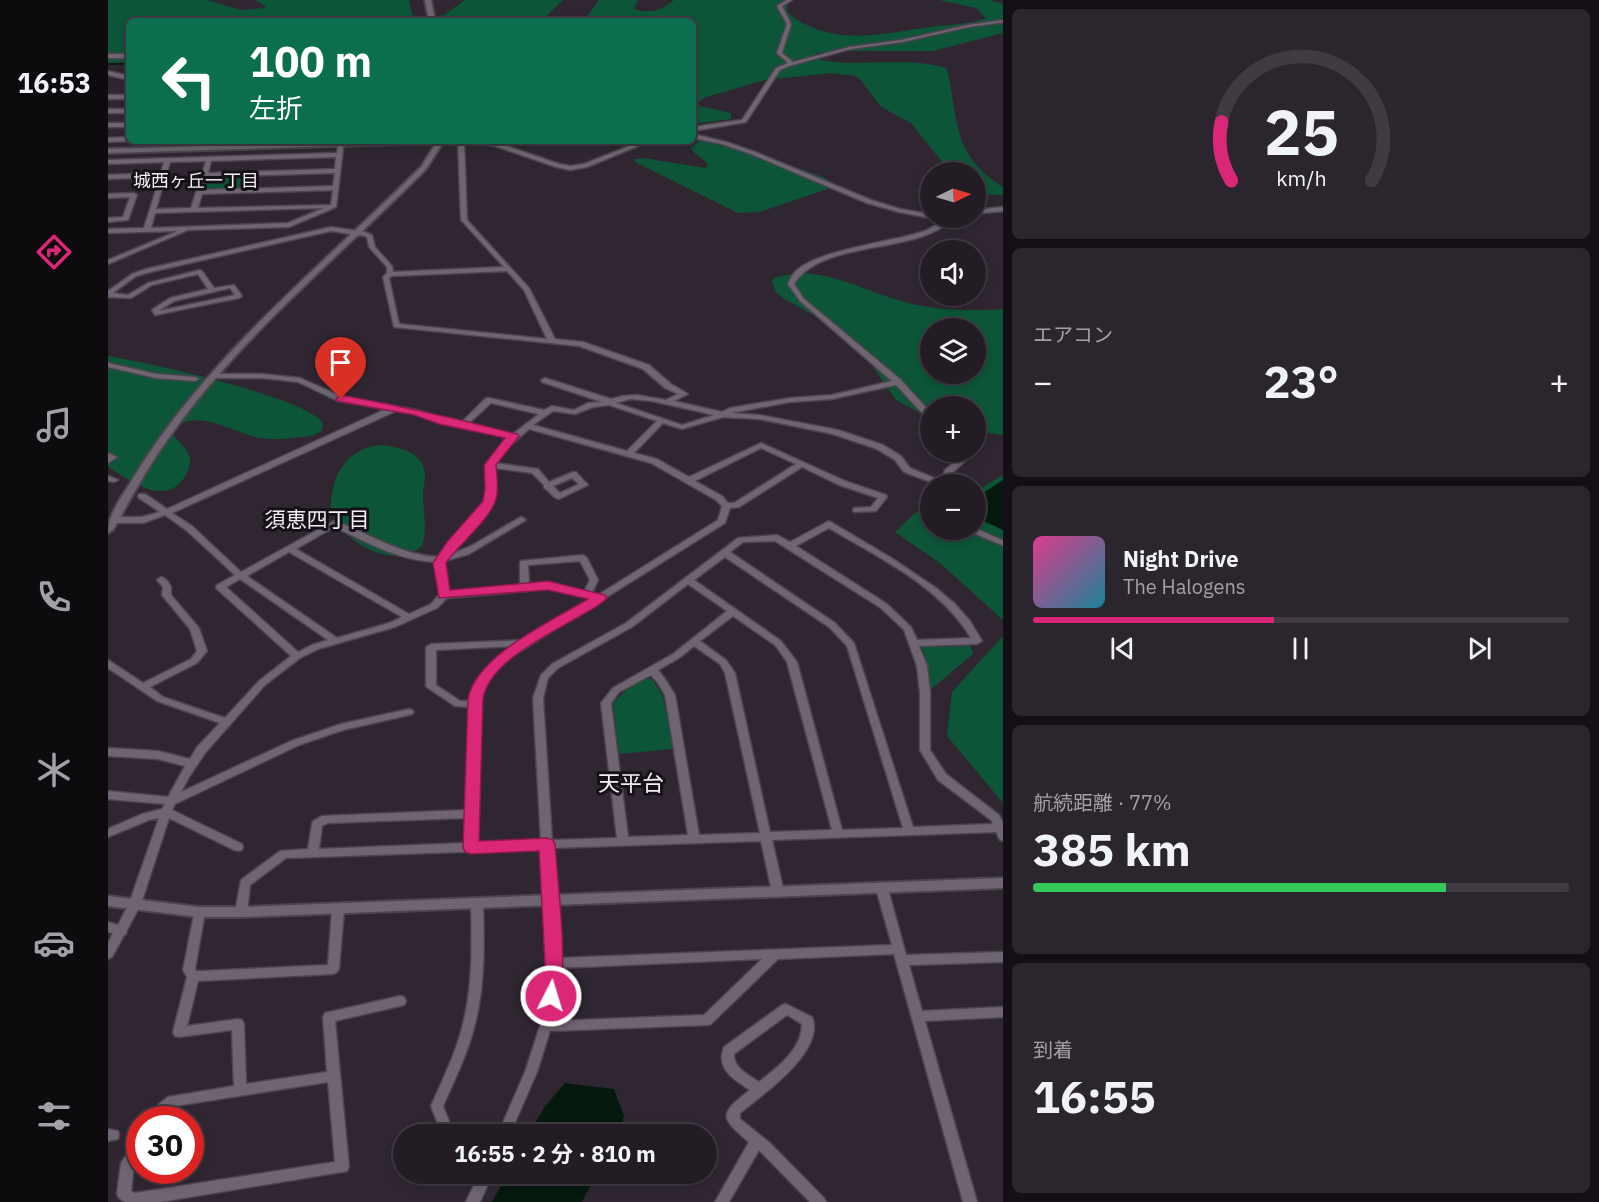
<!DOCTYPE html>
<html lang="ja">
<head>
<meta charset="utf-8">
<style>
	:root { --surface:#231c25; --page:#2b252d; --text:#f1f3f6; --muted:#a3a1a7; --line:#403a42; --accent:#db2777 }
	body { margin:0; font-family:"IBM Plex Sans","Noto Sans JP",sans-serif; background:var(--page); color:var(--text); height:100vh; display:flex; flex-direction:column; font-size:22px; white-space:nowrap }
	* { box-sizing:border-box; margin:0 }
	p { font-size:20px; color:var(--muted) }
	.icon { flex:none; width:33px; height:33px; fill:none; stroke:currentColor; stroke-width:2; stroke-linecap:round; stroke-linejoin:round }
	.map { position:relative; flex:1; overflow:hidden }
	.sheet { display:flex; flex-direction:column; gap:9px; padding:9px; background:#130f14; width:596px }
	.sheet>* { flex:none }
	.guide { position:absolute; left:18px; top:18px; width:570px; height:126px; border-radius:9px; box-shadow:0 3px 9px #0003,0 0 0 2px var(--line); background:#0b6e4f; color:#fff; overflow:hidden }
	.needle { width:39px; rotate:85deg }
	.controls { position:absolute; left:812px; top:162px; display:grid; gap:12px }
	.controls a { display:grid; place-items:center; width:66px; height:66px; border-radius:50%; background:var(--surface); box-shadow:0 3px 9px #0003,0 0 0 2px var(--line); font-size:30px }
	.speed { position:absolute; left:18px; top:1106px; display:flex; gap:12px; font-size:30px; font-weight:700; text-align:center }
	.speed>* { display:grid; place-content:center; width:78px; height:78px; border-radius:50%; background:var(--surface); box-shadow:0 3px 9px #0003,0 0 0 2px var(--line); line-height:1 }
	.speed .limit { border:9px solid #d22; background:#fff; color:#111 }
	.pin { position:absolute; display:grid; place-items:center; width:51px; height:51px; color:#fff; margin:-62px -26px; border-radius:50% 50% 50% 0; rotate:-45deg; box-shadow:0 0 6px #0007 }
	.pin .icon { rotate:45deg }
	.me { position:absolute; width:66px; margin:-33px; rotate:5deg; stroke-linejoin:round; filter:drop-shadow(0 0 4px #0008) }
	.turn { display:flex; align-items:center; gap:21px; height:126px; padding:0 24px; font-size:27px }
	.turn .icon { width:78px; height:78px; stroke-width:2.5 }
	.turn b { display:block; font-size:42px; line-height:51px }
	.big { font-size:45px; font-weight:700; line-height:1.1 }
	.sheet .card { flex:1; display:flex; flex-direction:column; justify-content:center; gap:9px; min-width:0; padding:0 21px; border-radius:9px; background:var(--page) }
	.sheet .dial { align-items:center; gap:0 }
	.dial svg { height:156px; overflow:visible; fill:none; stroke:var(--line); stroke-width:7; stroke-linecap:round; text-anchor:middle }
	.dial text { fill:var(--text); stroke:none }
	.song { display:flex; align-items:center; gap:18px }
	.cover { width:72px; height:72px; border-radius:9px; background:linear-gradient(135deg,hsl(330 70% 55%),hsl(190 70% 35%)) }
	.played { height:6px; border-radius:3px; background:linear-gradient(90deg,var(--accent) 45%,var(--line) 45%) }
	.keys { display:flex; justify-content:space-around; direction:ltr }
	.heat { display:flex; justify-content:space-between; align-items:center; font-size:33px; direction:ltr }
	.charge { height:9px; border-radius:4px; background:linear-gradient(90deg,#34c759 77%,var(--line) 0) }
	.trip { position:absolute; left:285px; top:1124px; width:324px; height:60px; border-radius:30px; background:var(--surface); box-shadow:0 3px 9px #0003,0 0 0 2px var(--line); font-weight:700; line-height:60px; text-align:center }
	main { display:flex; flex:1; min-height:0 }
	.tabs { display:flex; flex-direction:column; width:108px; justify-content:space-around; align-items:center; background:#0e0b0f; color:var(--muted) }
	.tabs .icon { width:42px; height:42px }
	.tabs .selected { color:var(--accent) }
	.tabs b { font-size:27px; color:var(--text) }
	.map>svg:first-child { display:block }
	.green { fill:#0c5538; fill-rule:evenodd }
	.water { fill:#05190f }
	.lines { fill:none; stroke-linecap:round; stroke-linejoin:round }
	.stream { stroke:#05190f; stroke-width:1.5 }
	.minor-casing { stroke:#4c444e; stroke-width:3 }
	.tertiary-casing { stroke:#4c444e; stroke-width:4 }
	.minor { fill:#6f6572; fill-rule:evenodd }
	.tertiary { fill:#6f6572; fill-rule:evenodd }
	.route { fill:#db2777; stroke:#8e194d; stroke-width:1.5 }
	.labels { text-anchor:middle; stroke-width:6; stroke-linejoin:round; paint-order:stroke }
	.far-neighbourhood-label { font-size:18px; fill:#f3edf4; stroke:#151116 }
	.neighbourhood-label { font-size:21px; fill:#f3edf4; stroke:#151116 }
	.quarter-label { font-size:22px; fill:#f3edf4; stroke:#151116 }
</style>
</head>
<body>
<main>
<nav class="tabs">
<b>16:53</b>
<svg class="icon selected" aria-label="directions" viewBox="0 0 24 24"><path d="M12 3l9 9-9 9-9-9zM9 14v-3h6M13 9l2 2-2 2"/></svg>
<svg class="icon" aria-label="music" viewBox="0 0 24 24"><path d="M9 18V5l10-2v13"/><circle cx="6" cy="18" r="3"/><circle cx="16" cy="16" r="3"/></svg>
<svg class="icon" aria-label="phone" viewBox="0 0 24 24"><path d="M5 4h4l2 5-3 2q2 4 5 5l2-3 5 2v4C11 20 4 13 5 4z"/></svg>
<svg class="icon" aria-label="climate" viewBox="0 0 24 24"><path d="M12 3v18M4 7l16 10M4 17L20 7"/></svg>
<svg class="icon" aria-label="car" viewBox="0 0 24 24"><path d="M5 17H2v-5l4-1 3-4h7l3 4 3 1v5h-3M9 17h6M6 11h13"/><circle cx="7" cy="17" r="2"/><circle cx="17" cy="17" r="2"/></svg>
<svg class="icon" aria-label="filters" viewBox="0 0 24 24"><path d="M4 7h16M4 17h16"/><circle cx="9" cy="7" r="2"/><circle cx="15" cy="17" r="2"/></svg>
</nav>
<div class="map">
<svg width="896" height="1202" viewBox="0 0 896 1202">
	<rect width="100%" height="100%" fill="#2f2631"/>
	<g class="green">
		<path d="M0,0H99L133,10L157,8V6L147,0H301L304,15L318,17L336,15L357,0H455L434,21H21V62L0,63Z"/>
		<path d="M491,0H530L526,9C542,14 553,11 566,0H682C675,10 682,16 691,21C734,46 776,33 823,27C840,24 862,25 878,18L868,8L831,0H882L895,4V33L825,51H728L709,53L705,56C722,71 807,54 839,69C851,121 843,154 895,187V195L867,194V172H842L803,123L773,107L752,79L747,76L723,73L657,80L598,97L588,103L592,106L623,113V119L585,124V21H476Z"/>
		<path d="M607,139L715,177L723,182L722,188L652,212L630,213L527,162L526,159L535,158L597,168L600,166C597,157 586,156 583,148L591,141Z"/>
		<path d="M139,175L137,189H96L101,176Z"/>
		<path d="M693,273C726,274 755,289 786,299C819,310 861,312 895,309V435L867,431V406H822V418L788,400L761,361L732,330L675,298L667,291L664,280L668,277ZM822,328H867V374H822Z"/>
		<path d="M0,356C33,361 203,398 215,424L214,430C208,436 200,436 193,437C179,439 165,440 151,438C127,433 85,406 64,430C66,442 82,446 82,461C82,468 77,478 72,483C51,504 21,479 0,467Z"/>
		<path d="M271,445C290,446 317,452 317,476C317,484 314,491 315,499C316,515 319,531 314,546C286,571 235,543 224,512C222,506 223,499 224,494C228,467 244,449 271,445Z"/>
		<path d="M895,475V620L832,563L787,532L806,514L822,506V530H867V492Z"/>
		<path d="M895,636V803L839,736L844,692Z"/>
		<path d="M862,646L865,654L821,691L822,677L814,647Z"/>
		<path d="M538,679H544L555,696L565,749L511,754L505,703L522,686Z"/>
	</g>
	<g class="water">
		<path d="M895,480V530L867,517V498Z"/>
		<path d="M457,1083L506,1089L516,1116L512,1134H421L437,1106Z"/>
		<path d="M400,1173H489L474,1202H384Z"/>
	</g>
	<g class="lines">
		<path class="stream" d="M0,64H21"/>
		<defs>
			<g id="minor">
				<path d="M679,0H684L674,6L683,24L674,53L685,62L742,47L794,40L860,25L896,20V22L860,27L794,42L742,49L681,66L672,70L638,122L585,131V127L634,120L668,68L680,63L669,53L679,24L669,6Z"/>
				<rect x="0" y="54" width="21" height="4"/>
				<path d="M0,71L21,76V80L0,75Z"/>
				<rect x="0" y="95" width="21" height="4"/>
				<rect x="0" y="109" width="21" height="4"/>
				<rect x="0" y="123" width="21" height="4"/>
				<path d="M585,134L618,142L647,152L763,200L792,209L822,214V218H823H822L791,212L759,203L643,154L614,144L585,138Z"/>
				<path d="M21,137V141L0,142V138Z"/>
				<path d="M230,141H236L228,207L181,227L80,230L0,264V260L70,231L0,233V229L36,228L52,177L0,179V175L53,173L56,162L0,164V160L229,153ZM228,157L227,169L100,173L103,161ZM98,161L83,208L48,209L62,162ZM227,173L225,186L95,190L99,177ZM225,190L223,205L90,208L94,194ZM216,208L180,223L43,228L47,213Z"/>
				<path d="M329,141H356L359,220L421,288L447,339L475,342L541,365L563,384L580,394L566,401L614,412L622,408L682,398L724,395L784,381L692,301L680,284C682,280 684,275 687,272C708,250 783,242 814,232C824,229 838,217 846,218C809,256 715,238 686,284L696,299L793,380L822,412V418H819L788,385L724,399L682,402L623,413L651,415L730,430L775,445L793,456L802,468L833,481L837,470L858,452H866L865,454L844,473L840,484H828L796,472L787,460L769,449L725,434L651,419L615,417L574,429L555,423L526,453L549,459L581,477L653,443L737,481L778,495L779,497L768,511L746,512L745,510L746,508L763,507L770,498L731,485L694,467L631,507L622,508L617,523L395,662L380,680L372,699L368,843L433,841L425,698L433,675L444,664L518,623L630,538L669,535L682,542L721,521L785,559L828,588L847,604L862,621L874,641L869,644L811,646L819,666L822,692V750L838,774L891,815L896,825V841L892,840L888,832L664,840L676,892L674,895L670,896L666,895L664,892L653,841L444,848L452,958L784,945L768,889L770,886L774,885L778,886L780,889L798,955L896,952V962L801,965L814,1011L896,1007V1017L817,1021L869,1202H855L786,954L670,959L603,1024L599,1025L442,1031L429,1072L402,1134H390L417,1072L432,1026L440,963L434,849L178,858L142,885L139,912L137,915L133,916L129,915L127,912L133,880L172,851L200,849L204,824L205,821L214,816L359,810L362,707L347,706L320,688L318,686V647L323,644L417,640L483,599L440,589L339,598L329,608L287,627L210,649L192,658L157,685L97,753L81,777L73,792L183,741L233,724L301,709L304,710L306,712L304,714L301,715L235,730L191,745L67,804L64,810L134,844L135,847L134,850L130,851L126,850L61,818L33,904L19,930L18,934L16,935L4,957L0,959V943L5,933L0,932V922L10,925L21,904L51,818L41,820L0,837V829L34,814L54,809L57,804L0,799V791L60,797L77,766L50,759L0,756V748L50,751L82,759L89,747L112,723L49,701L0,668V660L35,683L83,659L89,651L82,629L54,595L55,587L49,580L53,577C58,578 61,583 63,587V595L91,628L99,651L89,663L42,687L55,697L117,718L151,681L183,656L109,589L108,587L109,585L127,575L78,530L57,515L35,523H5L1,520L5,517H34L52,512L31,498L30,496L31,494H37L59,509L278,409L230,401L190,382L154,378H103V374H154L192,378L235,397L309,410L337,419L353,423L378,398H381L436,410L444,406L466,410L480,403L494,402L434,382L433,380L437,378L503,399L515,396L529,395L558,400L570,394L557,388L535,369L471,346L286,327L275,277L279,273V267L261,247L259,237L256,236L223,231L42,272L28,276L5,293L20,295L40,283L92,270L94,271L106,288L126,285L134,296L131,298L47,315L44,310L45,309L62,298L100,289L90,274L44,285L23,298L0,297V291L24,274L38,269L223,227L257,232L264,235L267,247L284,266L285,272L396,267L353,220L350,143H332ZM399,271L416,290L439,339L291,324L281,278L284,276ZM122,288L127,295L51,311L66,301ZM522,399L544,401L606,415L574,425L508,403ZM383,403L431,414L405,434L360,424ZM501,405L549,421L519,451L425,425L445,411L467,414L485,407ZM288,411L307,414L354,428L401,437L378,465L380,488L377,501L332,557C292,556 262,533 226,521L133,572L84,526L64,513ZM421,429L543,463L608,500L614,506L610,520L490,595L484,593L490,580L479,558L475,555L413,561L412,563V586L340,592L335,563L337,561L361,554L418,520L414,517L411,518L363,546L342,555L385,501L388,488L386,468L424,473L436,485V488C442,490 444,498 451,499L480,485L468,472H465L441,482L430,469L387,463L398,449ZM653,448L688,464L626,503H620L614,496L587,481ZM464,478L471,484L452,493L445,486ZM226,527C259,542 291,561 328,562L331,595L323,604L301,614L188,549ZM721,528C771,558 832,586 863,638L809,640L803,627L779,604L688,546ZM667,541L773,608L796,630L809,666L812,692V750L830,780L883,820L885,824L805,827L746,643L727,623L622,552L635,542ZM181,552L294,617L281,623L229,638L139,576ZM617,557L721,627L739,646L795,828L734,830L689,662L673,641L586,580ZM472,561L482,580L476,592L440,583L421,585L420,565ZM132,579L220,640L204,645L190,652L118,587ZM580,584L619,611L565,654L505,688L493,703L509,838L444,840L435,698L440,678L450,668L524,627ZM625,616L667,645L679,662L724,830L662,832L627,673L618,660L592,641ZM407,646C386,660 366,675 362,701H352L328,685V650ZM586,646L612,664L617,673L652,833L591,835L567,695L557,679L550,670L571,658ZM543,675L550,683L557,695L580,835L520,837L503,703L511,692ZM358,818V843L211,849L214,826L220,823ZM654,959L596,1015L445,1021L451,968Z"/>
				<path d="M362,141L390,143L451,164L462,166L476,164L534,141H542L479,167L462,170L448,167L387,146L365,143Z"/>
				<path d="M26,193L29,195L20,220L0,222V218L15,217L22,197L0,198V194Z"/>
				<path d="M896,207V211L867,214V210Z"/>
				<path d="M0,363L48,374L87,377L91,379L87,381L48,378L0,367Z"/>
				<path d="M0,453L9,457L0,463Z"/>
				<path d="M0,476L10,480L6,482L0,481Z"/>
				<path d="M867,528L896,541V546L863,532L862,530H867Z"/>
				<path d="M369,900L373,901L375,904C376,944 377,985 367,1024C360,1053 347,1079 335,1106L346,1134H334L323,1106C335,1079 348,1053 355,1024C365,985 364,944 363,904L365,901Z"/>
				<path d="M230,906L234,907L236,910L231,969L229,972L225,974L90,981L79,1026L130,1019L134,1020L136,1024L138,1084L219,1072L215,1017L217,1013L292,996L296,997L298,1001L296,1005L292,1006L227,1021L241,1167L239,1171L52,1202H17L11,1198L9,1194L13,1163C17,1156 24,1149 32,1146V1161L26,1166L23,1191L27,1193L227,1162L220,1082L67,1106L61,1111L59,1119H47L51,1104L60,1097L126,1086L124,1030L71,1037L67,1036L65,1032L79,977L75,970L87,909L91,908L95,909L97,912L87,969L88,971H93L220,965L224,910L226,907Z"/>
				<path d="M678,1004L704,1017C718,1051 654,1095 632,1113V1119L662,1143L716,1198L718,1202H702L651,1150L621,1202H607L641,1142C611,1117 611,1114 642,1090C627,1080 607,1069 616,1047L674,1005ZM679,1015L694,1024C694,1049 670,1067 651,1082C641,1075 625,1068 626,1054Z"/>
				<path d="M0,1129L10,1131L11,1135L10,1139L0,1141Z"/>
				<path d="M355,1173H385L372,1202H358L368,1181L357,1177Z"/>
			</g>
			<g id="tertiary">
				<path d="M317,0H323L327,21H321Z"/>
				<path d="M266,141H336L318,169C235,253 141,329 70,425C45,458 25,494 5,530L0,533C0,514 14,497 24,480C98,357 213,267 313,167L328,143L0,153V149Z"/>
				<path d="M896,878V888L133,917H91L0,906V896L91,907H133Z"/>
			</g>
		</defs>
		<use href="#minor" class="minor-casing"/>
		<use href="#tertiary" class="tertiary-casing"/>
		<use href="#minor" class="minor"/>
		<use href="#tertiary" class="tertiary"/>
	</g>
	<path class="route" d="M233,395C293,406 351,419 409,434L411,436L388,465C389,476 391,488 388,499C382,520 351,544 338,563L342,590L440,581L497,595L499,598C492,606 480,611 472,616C441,635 381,661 375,699L371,841L439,838L445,840L447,844C449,876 462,977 449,1001L443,1003L437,1001L434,996L437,963L431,851L363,854L357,852L355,847L360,699C368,655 444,621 480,599L440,590L331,598L325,563L339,542L375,501L377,488L376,465L397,438L331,424L306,415L229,401L228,399Z"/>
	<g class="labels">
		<g class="far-neighbourhood-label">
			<text x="88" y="187">城西ヶ丘一丁目</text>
		</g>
		<g class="neighbourhood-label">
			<text x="209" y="527">須恵四丁目</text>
		</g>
		<g class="quarter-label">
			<text x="523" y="791">天平台</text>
		</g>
	</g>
</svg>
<div class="controls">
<a><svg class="needle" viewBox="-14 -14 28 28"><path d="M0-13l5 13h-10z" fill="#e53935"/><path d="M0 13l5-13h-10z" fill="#a3a1a7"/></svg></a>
<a><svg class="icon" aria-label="sound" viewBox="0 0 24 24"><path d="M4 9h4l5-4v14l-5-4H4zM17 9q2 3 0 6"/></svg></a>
<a><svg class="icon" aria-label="layers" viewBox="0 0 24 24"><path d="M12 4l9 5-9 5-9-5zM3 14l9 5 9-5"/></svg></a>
<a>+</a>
<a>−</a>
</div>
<div class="speed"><div class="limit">30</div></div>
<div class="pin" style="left:233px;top:399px;background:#d93025"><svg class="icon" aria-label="arrive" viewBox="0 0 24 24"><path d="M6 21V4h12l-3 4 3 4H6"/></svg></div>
<svg class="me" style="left:443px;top:996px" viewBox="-20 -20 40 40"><circle r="17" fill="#db2777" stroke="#fff" stroke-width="3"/><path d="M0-11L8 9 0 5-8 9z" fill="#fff"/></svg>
<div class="trip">16:55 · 2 分 · 810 m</div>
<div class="guide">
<div class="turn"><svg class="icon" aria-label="left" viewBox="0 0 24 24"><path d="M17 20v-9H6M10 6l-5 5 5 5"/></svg><div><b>100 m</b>左折</div></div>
</div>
</div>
<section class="sheet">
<div class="card dial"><svg viewBox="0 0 100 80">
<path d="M14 69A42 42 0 1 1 86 69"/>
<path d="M14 69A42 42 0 0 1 9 39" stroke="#db2777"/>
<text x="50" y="56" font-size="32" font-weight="700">25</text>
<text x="50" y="72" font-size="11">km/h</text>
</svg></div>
<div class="card"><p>エアコン</p>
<div class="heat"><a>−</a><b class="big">23°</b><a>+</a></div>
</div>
<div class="card">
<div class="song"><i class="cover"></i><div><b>Night Drive</b><p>The Halogens</p></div></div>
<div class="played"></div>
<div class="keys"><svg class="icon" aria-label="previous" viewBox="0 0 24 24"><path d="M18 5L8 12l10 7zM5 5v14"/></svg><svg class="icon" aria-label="pause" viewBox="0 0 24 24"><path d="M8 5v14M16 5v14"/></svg><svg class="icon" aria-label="next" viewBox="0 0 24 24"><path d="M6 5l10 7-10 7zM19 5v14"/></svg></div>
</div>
<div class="card"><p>航続距離 · 77%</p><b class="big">385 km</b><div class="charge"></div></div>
<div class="card"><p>到着</p><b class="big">16:55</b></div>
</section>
</main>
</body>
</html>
